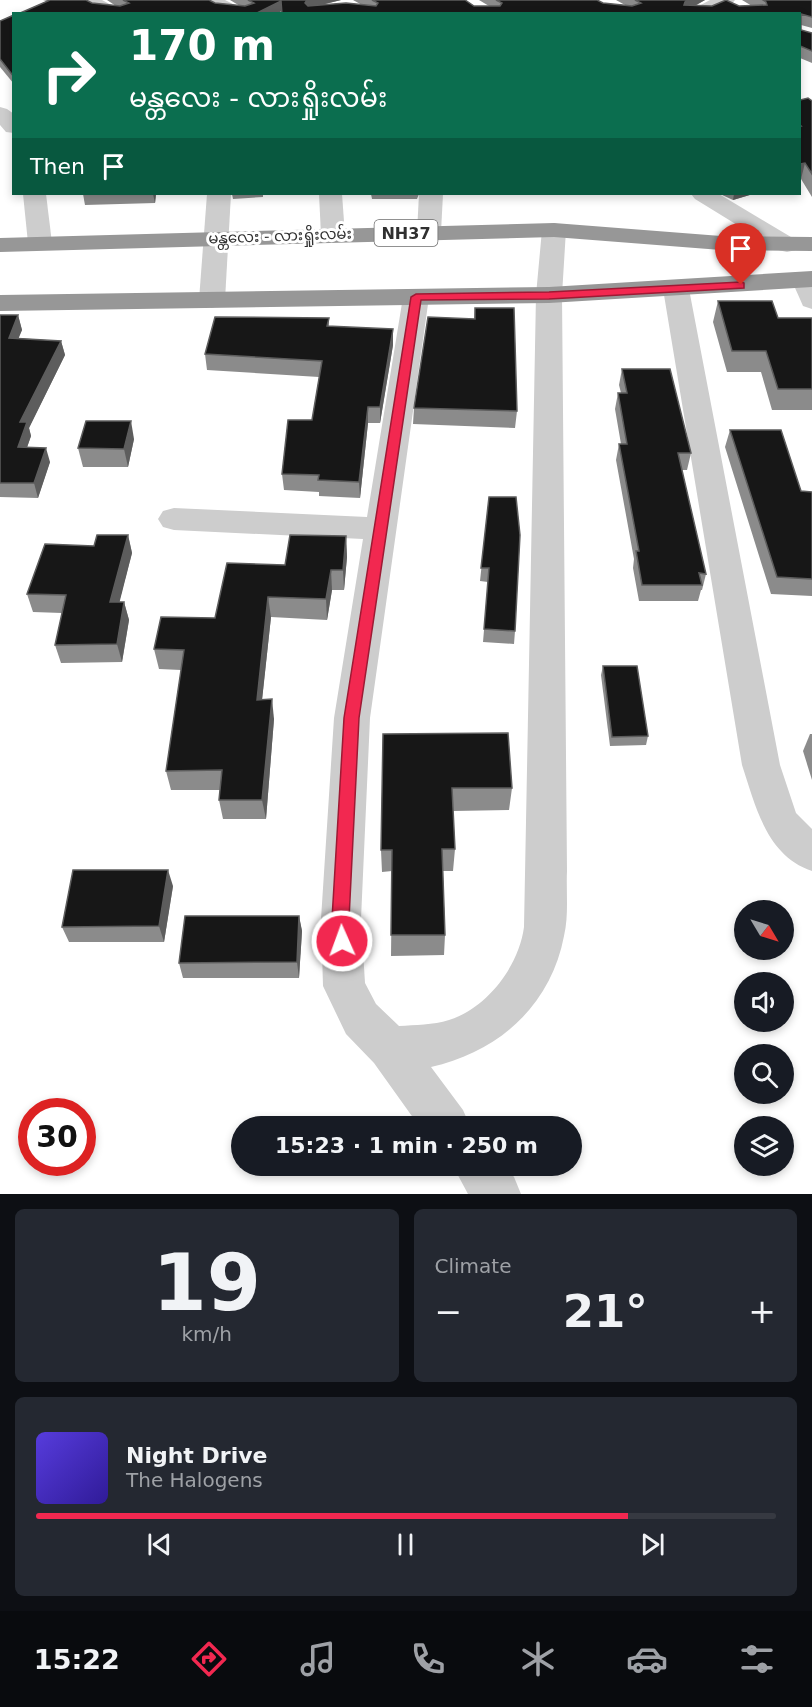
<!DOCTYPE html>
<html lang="en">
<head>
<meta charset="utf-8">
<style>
	:root { --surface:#171b24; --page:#242831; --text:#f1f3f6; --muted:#9ea1a6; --line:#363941; --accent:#f22850 }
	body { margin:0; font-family:"DejaVu Sans","Noto Sans Myanmar",sans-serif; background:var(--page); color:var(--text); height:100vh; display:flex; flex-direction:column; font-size:22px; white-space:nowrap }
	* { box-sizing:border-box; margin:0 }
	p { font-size:20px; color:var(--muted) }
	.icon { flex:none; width:33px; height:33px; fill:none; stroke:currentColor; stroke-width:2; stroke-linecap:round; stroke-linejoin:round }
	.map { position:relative; height:1194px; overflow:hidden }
	.panel { display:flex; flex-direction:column; gap:15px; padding:15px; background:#0d0f14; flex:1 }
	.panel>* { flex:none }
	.top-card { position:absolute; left:12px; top:12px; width:789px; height:183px; border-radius:0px; box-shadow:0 3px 9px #0003; background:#0b6e4f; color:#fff; overflow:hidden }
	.needle { width:39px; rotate:128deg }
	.controls { position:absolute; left:734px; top:900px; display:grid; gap:12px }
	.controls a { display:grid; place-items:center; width:60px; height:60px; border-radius:50%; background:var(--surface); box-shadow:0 3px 9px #0003; font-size:30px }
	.speed { position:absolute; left:18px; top:1098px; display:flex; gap:12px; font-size:30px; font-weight:700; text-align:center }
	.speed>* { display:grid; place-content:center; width:78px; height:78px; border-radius:50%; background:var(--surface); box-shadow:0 3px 9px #0003; line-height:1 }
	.speed .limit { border:9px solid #d22; background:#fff; color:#111 }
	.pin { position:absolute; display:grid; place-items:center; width:51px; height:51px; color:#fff; margin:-62px -26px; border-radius:50% 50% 50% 0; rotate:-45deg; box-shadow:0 0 6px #0007 }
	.pin .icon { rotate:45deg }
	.me { position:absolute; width:66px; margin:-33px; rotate:358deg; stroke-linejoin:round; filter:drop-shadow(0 0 4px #0008) }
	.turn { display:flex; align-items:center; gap:21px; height:126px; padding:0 18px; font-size:27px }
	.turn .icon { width:78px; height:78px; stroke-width:2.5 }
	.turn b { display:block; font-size:42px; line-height:51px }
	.then { display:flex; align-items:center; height:57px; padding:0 18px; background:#0003; gap:12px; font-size:22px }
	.big { font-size:45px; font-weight:700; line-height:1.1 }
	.panel .card { flex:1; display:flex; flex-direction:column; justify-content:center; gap:9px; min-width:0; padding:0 21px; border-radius:9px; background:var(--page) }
	.panel .dial { align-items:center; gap:0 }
	.dial b { font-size:78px; line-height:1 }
	.song { display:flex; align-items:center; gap:18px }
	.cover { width:72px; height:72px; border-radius:9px; background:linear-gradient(135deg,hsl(250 70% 55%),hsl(250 70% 35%)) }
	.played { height:6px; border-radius:3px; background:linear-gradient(90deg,var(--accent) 80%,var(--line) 80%) }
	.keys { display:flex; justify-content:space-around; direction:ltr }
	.heat { display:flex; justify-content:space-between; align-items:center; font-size:33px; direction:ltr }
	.panel .tiles { flex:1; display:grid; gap:15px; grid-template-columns:1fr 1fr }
	.card:last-child { grid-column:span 2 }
	.trip { position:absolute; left:231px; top:1116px; width:351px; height:60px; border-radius:30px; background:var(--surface); box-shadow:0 3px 9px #0003; font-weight:700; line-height:60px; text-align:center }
	.tabs { display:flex; height:96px; justify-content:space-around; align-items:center; background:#090b0e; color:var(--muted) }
	.tabs .icon { width:42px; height:42px }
	.tabs .active { color:var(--accent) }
	.tabs b { font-size:27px; color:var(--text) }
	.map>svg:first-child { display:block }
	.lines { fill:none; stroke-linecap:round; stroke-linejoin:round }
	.minor { fill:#cdcdcd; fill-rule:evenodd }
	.highway { fill:#979797; fill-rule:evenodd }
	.wall { fill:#8b8b8b }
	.shaded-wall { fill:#5d5d5d }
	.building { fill:#171717; stroke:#5d5d5d; stroke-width:1.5 }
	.route { fill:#f22850; stroke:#9d1a34; stroke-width:1.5 }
	.labels { text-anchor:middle; stroke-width:6; stroke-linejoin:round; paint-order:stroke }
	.far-street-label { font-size:15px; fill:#303030; stroke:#fff }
	.shield { fill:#fff; stroke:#6e6e6e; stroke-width:1.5 }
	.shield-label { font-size:16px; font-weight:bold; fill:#303030 }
</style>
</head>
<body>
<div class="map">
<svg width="812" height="1194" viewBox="0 0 812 1194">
	<rect width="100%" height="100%" fill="#fff"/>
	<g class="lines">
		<g class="minor">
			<path d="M78,0H102L128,14C112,14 89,15 78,0Z"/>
			<path d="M200,0H225L253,14C236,14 211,15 200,0Z"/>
			<path d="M710,0H735C724,15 700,14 684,14Z"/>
			<path d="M0,107L7,109L14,114V133L6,132L0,125Z"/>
			<path d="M23,194H46L52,243L49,248L40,250L31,248L28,243Z"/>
			<path d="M207,194H231L225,300L221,305L212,308L203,305L199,300Z"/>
			<path d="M319,194H342L345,235L342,240L333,242L324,240L321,235Z"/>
			<path d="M419,194H443L441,232L438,237L429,239L420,237L417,232Z"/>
			<path d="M691,194H719L796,240L799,245L796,250L787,252L778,250L695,199Z"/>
			<path d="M554,223L562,225L566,230L562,295L567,871C566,892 569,915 564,936C551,1005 499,1052 431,1067L463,1110L470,1126H419L374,1063L346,1034L323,986L321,919L334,718L363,539L174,530L163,527L158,519L163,511L174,508L367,517L403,297L407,292L416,289L425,292L429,297L370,718L361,919L365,983L376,1004L399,1026C415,1025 433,1025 449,1020C487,1008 519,966 524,927L536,295L542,230L546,225Z"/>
			<path d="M805,273L812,275V309L803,306L792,281L796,276Z"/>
			<path d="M676,281L685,284L689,289L780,765L796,813L812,829V871C766,855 756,807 742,765L663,289L667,284Z"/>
			<path d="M453,1166H505L514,1177L521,1194H468Z"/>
		</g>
		<g class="highway">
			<path d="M554,223L721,236L812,237V251L721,250L554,237L0,252V238Z"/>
			<path d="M812,271V287L549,303L0,311V295L549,287Z"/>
		</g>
	</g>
	<g class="wall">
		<path d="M43,0H86L92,3L116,6L107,0H209L215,3L240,6L230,0H341L321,5H362L353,0H465L474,6H489L479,0H597L603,3L625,5L616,0H705L695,6H752L742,0H812V28L801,25V30L812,33V63L800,58V14L282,11L18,14L47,1Z"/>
		<path d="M14,15V84L0,67V21Z"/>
		<path d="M800,100L812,101V197L801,179H800Z"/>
		<path d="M83,194H156L155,203L85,205Z"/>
		<path d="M232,194H263V197L233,199Z"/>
		<path d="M371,194H419L417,199H372Z"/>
		<path d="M720,194H753L733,200Z"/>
		<path d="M718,301L778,318H812V410H772L761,372H727L713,322Z"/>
		<path d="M475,308L517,411L515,428L413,424L414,408L474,319Z"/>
		<path d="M0,315H18L22,330L18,338L61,341L65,355L29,428L31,436L27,447L50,462L38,498L0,497Z"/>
		<path d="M329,318V327L393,329V345L380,423H368L360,498L319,496V492L284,490L282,474L312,420L319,377L207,370L205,354Z"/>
		<path d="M622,369L691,453L687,470H682L706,574L702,590H701L698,601H639L633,568L634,559L616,460L619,444H621L615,409L618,393H621L619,385Z"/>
		<path d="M730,430L801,491L812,492V596L771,594L725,447Z"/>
		<path d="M134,439L128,467H83L78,448Z"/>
		<path d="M489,497L515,631L514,644L483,642L488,582L480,581Z"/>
		<path d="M128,535L132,553L119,602H124L129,620L122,662L61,663L55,645L62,613L33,612L27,594L94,546Z"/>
		<path d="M346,536L347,557L344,590H332L327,620L271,617L262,699L274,719L266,819H223L219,800L220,790H171L166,771L181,670L159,669L154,649L215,618L285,565Z"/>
		<path d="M603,666L648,736L646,745L610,746L601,675Z"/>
		<path d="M383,734L512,788L509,810L453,811L455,849L453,871H443L445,935L444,955L391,956L392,871L382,872L381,850Z"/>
		<path d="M810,734H812V780L803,751Z"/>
		<path d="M173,886L164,942H69L62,927Z"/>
		<path d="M299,916L302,931L299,978H183L179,963Z"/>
	</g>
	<g class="shaded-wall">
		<path d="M307,0H341L309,8L305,3Z"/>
		<path d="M688,0H705L683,12L685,2Z"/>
		<path d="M281,1L282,11L276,14H255Z"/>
		<path d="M805,163L801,179H800V164Z"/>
		<path d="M153,194H156L155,203Z"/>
		<path d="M734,194H753L733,200Z"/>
		<path d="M18,315L22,330L13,352L9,338Z"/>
		<path d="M393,329V345L380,423V407Z"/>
		<path d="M61,341L65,355L29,428L31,436L22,462L18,447L20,422Z"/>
		<path d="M368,407V423L360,498L359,482Z"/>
		<path d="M131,421L134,439L128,467L124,449Z"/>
		<path d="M46,448L50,462L38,498L34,483Z"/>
		<path d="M128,535L132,553L115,620L110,602Z"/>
		<path d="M346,536L347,557L344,590L343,570Z"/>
		<path d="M331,570L332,590L327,620L326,599Z"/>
		<path d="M268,597L271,617L260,719L257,700Z"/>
		<path d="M124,602L129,620L122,662L117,644Z"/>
		<path d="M272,699L274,719L266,819L262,800Z"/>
		<path d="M168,870L173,886L164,942L159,926Z"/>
		<path d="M299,916L302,931L299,978L297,962Z"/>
	</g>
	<g class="building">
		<path d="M50,0H86L92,3L120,6L129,3L123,0H209L215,3L245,6L254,3L248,0H307L305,3L308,6L346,3L376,6L378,3L372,0H465L474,6H500L502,3L496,0H597L603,3L632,6L641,3L635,0H688L685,2L684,5L712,6L726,0L739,6L767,5L766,2L763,0H812V17L801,14V30L812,33V51L800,46V14H282L281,1L255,14H18Z"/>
		<path d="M14,15V77L0,59V21Z"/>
		<path d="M808,98L812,101V174L805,163L800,164V126H801L800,125V100Z"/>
		<path d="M718,301H772L778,318H812V389H778L766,351H732Z"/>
		<path d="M475,308H514L517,411L414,408L428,317L475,319Z"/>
		<path d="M0,315H18L9,338L61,341L20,422H27L18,447L46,448L34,483H0Z"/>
		<path d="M215,317L329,318L327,326L393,329L380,407H368L359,482L318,480L319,475L282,474L288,420H312L322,361L205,354Z"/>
		<path d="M622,369H670L691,453H678L706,574L699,573L702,585H642L636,551H639L619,444H627L618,393H627Z"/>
		<path d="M86,421H131L124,449L78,448Z"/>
		<path d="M730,430H781L801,491L812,492V579L777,577Z"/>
		<path d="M489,497H516L520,535L515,631L484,629L489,568H481Z"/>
		<path d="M97,535H128L110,602H124L117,644L55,645L66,595L27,594L45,544L94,546Z"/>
		<path d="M290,535L346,536L343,570H331L326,599L268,597L257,700L272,699L262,800H219L222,770L166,771L184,650L154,649L161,617L215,618L227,563L285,565Z"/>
		<path d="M603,666H637L648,736L612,737Z"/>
		<path d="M508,733L512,788H452L455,849H442L445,935H391L392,850H381L383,734Z"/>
		<path d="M73,870H168L159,926L62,927Z"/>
		<path d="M185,916H299L297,962L179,963Z"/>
	</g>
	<path class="route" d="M741,282L744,283V288L549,299L421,300L359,718L349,919L351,941L348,947L342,949L336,947L332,919L344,718L411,297L416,294L549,292Z"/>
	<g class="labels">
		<g class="far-street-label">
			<text transform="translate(280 236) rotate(-2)" y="5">မန္တလေး - လားရှိုးလမ်း</text>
		</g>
		<rect class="shield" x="374.5" y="220" width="63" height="26" rx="4.5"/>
		<g class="shield-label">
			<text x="406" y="239">NH37</text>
		</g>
	</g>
</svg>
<div class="controls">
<a><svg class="needle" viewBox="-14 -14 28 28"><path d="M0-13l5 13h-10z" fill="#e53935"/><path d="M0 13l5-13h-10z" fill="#9ea1a6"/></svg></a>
<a><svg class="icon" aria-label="sound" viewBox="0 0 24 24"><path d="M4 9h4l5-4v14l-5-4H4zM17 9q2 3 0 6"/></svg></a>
<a><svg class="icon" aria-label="search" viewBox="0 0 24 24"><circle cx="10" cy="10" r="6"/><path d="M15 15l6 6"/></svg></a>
<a><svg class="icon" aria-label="layers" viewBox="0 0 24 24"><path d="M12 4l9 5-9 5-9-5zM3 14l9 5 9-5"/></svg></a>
</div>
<div class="speed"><div class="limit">30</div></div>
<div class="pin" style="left:741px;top:285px;background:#d93025"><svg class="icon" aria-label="arrive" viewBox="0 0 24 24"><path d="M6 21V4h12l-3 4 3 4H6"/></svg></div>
<svg class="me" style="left:342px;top:941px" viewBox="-20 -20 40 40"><circle r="17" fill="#f22850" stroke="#fff" stroke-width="3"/><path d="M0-11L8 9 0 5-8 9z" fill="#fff"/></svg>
<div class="trip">15:23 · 1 min · 250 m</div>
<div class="top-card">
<div class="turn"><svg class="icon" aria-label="right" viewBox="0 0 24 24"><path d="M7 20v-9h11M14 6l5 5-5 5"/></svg><div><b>170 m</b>မန္တလေး - လားရှိုးလမ်း</div></div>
<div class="then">Then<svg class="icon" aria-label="arrive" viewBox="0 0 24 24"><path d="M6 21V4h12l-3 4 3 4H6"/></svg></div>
</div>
</div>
<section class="panel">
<div class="tiles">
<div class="card dial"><b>19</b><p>km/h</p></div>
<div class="card"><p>Climate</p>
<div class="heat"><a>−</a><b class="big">21°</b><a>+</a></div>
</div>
<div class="card">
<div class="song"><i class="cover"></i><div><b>Night Drive</b><p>The Halogens</p></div></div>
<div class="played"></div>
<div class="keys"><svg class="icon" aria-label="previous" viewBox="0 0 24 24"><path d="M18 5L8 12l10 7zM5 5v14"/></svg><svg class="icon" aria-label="pause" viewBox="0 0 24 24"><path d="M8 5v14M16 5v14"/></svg><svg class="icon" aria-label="next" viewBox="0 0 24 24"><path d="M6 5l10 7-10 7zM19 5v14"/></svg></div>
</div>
</div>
</section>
<nav class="tabs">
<b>15:22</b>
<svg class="icon active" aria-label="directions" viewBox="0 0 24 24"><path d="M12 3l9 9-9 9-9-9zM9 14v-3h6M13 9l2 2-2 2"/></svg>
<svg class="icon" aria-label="music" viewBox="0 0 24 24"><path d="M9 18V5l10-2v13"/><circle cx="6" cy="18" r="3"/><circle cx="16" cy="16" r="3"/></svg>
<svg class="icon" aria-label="phone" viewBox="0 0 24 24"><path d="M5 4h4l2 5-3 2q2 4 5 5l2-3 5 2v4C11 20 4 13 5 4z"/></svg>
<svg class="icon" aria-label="climate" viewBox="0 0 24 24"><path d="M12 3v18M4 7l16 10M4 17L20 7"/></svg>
<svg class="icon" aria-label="car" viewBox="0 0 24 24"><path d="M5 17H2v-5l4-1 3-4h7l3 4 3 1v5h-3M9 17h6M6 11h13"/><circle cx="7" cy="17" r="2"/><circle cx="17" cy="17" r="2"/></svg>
<svg class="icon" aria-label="filters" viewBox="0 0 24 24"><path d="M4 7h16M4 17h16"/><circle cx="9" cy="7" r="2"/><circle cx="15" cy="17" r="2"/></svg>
</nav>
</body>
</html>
